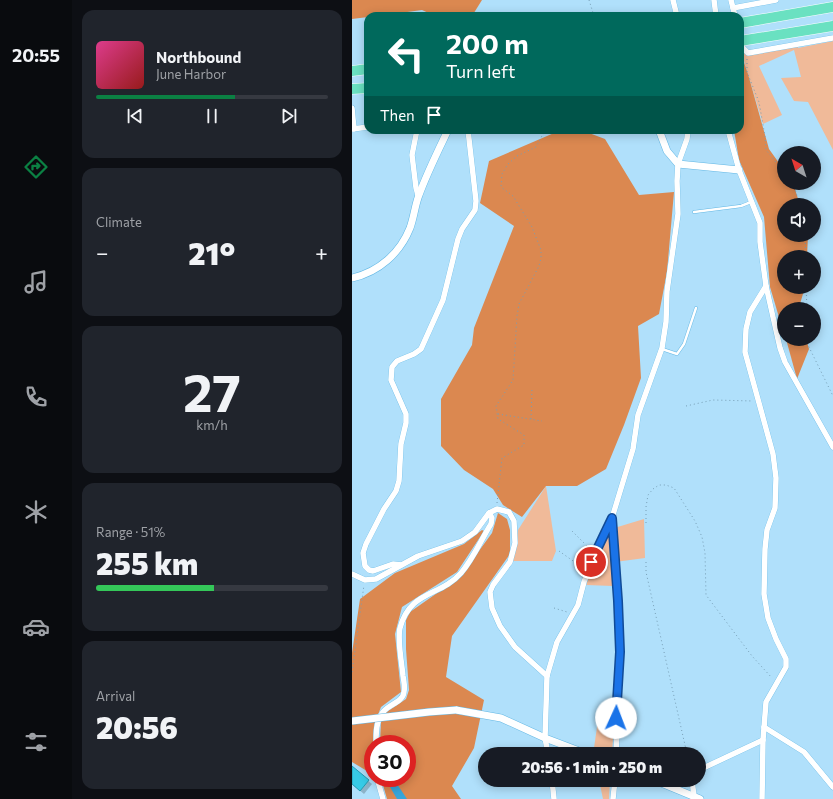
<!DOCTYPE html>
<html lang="en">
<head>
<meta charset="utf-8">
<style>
	:root { --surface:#171b24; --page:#20242c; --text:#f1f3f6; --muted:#9ea1a6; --line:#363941; --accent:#0b8043 }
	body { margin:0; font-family:Commissioner,sans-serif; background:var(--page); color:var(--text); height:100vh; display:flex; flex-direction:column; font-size:15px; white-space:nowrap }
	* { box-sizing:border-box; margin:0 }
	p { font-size:13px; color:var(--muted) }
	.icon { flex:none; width:22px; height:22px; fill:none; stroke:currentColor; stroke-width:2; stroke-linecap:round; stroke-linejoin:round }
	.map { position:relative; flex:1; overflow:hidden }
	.panel { display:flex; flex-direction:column; gap:10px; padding:10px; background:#0d0f14; width:280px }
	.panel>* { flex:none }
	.hud { position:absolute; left:12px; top:12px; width:380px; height:122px; border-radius:12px; box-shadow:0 2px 10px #0003; background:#00695c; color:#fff; overflow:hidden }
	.needle { width:26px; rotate:321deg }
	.controls { position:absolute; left:425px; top:146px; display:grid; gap:8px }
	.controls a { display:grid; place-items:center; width:44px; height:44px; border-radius:50%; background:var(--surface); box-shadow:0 2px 10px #0003; font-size:20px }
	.speed { position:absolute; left:12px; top:735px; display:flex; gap:8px; font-size:20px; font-weight:700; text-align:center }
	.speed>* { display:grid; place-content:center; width:52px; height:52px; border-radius:50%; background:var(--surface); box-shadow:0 2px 10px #0003; line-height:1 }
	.speed .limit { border:6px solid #d22; background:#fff; color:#111 }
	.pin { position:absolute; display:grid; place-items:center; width:34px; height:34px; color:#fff; margin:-17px; border:2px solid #fff; border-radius:50%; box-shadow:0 1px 4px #0007 }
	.me { position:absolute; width:44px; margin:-22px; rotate:2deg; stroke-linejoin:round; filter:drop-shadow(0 0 3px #0008) }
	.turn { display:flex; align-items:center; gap:14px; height:84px; padding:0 16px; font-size:18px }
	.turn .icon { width:52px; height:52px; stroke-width:2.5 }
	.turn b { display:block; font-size:28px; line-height:34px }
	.then { display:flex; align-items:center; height:38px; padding:0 16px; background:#0003; gap:8px; font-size:15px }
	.big { font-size:30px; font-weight:800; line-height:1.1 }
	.panel .tile { flex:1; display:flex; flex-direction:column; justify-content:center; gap:6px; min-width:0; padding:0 14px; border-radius:12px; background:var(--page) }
	.panel .dial { align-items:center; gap:0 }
	.dial b { font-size:52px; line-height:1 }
	.song { display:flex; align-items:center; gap:12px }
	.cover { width:48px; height:48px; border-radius:6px; background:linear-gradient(135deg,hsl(330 70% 55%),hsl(0 70% 35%)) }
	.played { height:4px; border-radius:2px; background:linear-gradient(90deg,var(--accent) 60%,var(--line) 60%) }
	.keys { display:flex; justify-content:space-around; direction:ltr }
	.heat { display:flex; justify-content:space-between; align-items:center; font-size:22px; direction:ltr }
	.charge { height:6px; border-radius:3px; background:linear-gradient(90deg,#34c759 51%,var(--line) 0) }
	.trip { position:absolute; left:126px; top:747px; width:228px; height:40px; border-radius:20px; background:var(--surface); box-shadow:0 2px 10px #0003; font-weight:800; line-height:40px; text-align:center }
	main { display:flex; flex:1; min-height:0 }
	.tabs { display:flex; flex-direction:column; width:72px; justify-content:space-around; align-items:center; background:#090b0e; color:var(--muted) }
	.tabs .icon { width:28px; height:28px }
	.tabs .current { color:var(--accent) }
	.tabs b { font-size:18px; color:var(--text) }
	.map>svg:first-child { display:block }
	.green { fill:#f0ba99 }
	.forest { fill:#db8850 }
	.water { fill:#36a6db }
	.shadow { fill:#0003 }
	.building { fill:#37cbe7; stroke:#229cb2 }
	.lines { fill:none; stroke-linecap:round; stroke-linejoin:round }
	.lane-casing { stroke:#62b7e4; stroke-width:3.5 }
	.street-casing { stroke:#62b7e4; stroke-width:6 }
	.secondary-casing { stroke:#62b7e4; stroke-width:8 }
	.highway-casing { stroke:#fff; stroke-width:11 }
	.path { stroke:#779eb5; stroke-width:1; stroke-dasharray:1 3; stroke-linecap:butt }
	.lane { stroke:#fff; stroke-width:2.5 }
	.street { stroke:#fff; stroke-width:5.5 }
	.secondary { stroke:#fff; stroke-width:7 }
	.highway { stroke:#6ae1c1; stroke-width:10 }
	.secondary-bridge-casing { stroke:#62b7e4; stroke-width:8; stroke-linecap:butt }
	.highway-bridge-casing { stroke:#fff; stroke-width:11; stroke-linecap:butt }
	.secondary-bridge { stroke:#fff; stroke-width:7 }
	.highway-bridge { stroke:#6ae1c1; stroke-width:10 }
	.route-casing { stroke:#114b97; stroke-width:10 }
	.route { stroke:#1a73e8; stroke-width:7 }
</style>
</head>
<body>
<main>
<nav class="tabs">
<b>20:55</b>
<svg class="icon current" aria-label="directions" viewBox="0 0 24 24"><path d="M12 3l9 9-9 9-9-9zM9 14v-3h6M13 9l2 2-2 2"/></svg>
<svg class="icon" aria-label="music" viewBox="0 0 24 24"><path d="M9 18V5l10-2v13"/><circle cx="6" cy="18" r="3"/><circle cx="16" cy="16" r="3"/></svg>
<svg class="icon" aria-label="phone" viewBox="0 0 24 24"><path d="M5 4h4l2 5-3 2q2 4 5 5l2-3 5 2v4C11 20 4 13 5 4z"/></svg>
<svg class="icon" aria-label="climate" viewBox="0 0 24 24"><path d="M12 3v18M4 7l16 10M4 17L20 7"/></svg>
<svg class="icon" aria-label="car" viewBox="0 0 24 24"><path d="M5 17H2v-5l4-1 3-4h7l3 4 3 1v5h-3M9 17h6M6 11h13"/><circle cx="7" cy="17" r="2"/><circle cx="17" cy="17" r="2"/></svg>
<svg class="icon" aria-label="filters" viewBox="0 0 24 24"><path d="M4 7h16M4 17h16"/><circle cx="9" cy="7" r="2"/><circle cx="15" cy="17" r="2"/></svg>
</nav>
<section class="panel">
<div class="tile">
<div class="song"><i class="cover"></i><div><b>Northbound</b><p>June Harbor</p></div></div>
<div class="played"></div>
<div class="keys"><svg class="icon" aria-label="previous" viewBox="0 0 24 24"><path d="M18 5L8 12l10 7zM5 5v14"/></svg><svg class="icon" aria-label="pause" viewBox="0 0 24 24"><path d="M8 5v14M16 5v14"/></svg><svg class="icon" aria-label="next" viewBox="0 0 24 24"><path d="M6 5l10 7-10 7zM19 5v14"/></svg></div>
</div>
<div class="tile"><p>Climate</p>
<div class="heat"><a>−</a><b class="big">21°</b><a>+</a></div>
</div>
<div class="tile dial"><b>27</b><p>km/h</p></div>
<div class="tile"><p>Range · 51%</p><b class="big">255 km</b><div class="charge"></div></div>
<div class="tile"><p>Arrival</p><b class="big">20:56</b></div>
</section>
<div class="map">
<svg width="481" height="799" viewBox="0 0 481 799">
	<rect width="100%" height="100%" fill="#b0e0fb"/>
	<g class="green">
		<path d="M481,41V150L456,102L442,101L429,78L449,77L442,50L407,66L430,115L411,124L389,51L445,44L446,48Z"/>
		<path d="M194,486L204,551L200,561H160L166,530Z"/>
		<path d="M292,519L293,558L263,562L261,586L234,585L246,548L259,529Z"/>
		<path d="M248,706L263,708L260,754H243L242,748Z"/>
		<path d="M247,780H258L257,799H251Z"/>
	</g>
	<g class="forest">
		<path d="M0,0H130L120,16H83L70,10L26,16H16V17L0,19Z"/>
		<path d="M388,51L396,74L417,149L432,170V183H441L448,205H432V235H456L455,257H432V287H453L448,304L449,309H432V334L418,287L412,217L387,160L382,130H388Z"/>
		<path d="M209,130H229L253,139L287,195L322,192L315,272L307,314L286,326L289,378L272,425L254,469L225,486H194L170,517L151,505L141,489L112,470L89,446V399L120,345L122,328L162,226L128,203L137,161Z"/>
		<path d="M434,339H454L457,349L445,379Z"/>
		<path d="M146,513L155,519L158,530V554L100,636L94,677L132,700L122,748L100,786L109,799H35L29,778H55V744H28L29,720L33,713L54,699L57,690L54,649V620L58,612L108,577L140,533Z"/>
		<path d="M130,530L132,531L105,572L50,607L43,634L49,692L29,707L22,725L20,774L0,762V653L8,599L43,573L112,544Z"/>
	</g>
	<path class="water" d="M43,781L55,799H45L38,787Z"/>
	<path class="shadow" d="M0,767L20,784L12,794L0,784Z"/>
	<path class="building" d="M0,766L17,780L8,791L0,784Z"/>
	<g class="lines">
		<defs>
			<g id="lane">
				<path d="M342,212L389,206L399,202"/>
				<path d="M310,349L325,354L332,344L344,308"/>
			</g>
			<g id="street">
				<path d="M321,0L325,16"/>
				<path d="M362,0L364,16"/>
				<path d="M379,0L383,16"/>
				<path d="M381,8L424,0"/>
				<path d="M388,35L391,48L396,53L481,38"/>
				<path d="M0,108L2,129"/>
				<path d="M0,129L16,127"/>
				<path d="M65,130L60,155L64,188L66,195"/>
				<path d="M376,130L387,170L408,223V242L414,286L428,348L433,362L481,447"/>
				<path d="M260,519L266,601L268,652L264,754"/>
				<path d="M49,565L41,564L21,571L17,570L13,566L11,553L14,544L32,509L44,491L47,481L49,444L54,423V414L39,380L40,367L45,361L62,354L69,349L91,300L106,239L110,229L123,210L124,201L116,130"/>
				<path d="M0,574L13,580L24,579L66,556L110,541L123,532L137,513L145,509L157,512L162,521L163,543L158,562L141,585L138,592L140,608L148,626L163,647L195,676"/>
				<path d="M412,727L452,752L481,787"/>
				<path d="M24,744C24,733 24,721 31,712C37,704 51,702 52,692C53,687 52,681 51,676C50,664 45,639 48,628C58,590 88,597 109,573C121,559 129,540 139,524L140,518L137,513"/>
				<path d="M196,754L193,738L195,676L205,642L226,605L232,582L243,553L260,518L281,449L286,415L310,348L314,322L315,291L326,214L325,181L326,164L335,139L336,130"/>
				<path d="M347,770L411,740"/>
				<path d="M25,778L31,799"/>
				<path d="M200,780L202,799"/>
				<path d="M340,780L342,796"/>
				<path d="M261,799L263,780"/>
				<path d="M410,799L411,740L414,702L434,667V659L424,639L416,618L412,594L413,549L415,530L423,508L424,478L421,454L393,352L394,329L398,312L414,286"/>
			</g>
			<g id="secondary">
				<path d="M307,130L315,151L326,164L387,170"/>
				<path d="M0,278C27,272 48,253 58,228C62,217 63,205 67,195C75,173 86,151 96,130"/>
				<path d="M104,710L149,718L193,738L235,754"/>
				<path d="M302,780L348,799"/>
			</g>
			<g id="highway">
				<path d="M388,23L481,7"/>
				<path d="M0,71L16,69"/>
				<path d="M0,89L16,88"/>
			</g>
		</defs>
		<use href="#lane" class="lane-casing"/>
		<use href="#street" class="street-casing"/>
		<use href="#secondary" class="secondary-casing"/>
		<use href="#highway" class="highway-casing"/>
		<g class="path">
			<path d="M237,0L242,16"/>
			<path d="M395,59V72L407,102L413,136L414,150L432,172"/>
			<path d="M441,183L448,205"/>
			<path d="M453,235L454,257"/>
			<path d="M454,287L455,309"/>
			<path d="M455,339V343L481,396"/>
			<path d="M334,406L361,400L401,401"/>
			<path d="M146,414L190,421"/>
			<path d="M179,419L180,388"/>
			<path d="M145,503L150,458L172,445V435L146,419L144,406L161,380L165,316L167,304L187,266L189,258V250L180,227L161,196L149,187L150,174L156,164L165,156L184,147L191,134L196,130"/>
			<path d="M294,523V507L296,495L301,489L307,485H314L322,488L343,521L350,537L353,553L354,595L400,656L420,678"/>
			<path d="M220,531L238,549"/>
			<path d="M207,551L231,568"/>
			<path d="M294,562V572L335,754"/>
			<path d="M202,608L215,612"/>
			<path d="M0,672L12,585"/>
		</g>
		<use href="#lane" class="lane"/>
		<use href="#street" class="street"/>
		<use href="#secondary" class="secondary"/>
		<use href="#highway" class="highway"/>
		<defs>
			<path id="secondary-bridge" d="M0,721L77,712L104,710"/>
			<path id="highway-bridge" d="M388,41L481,26"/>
		</defs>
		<use href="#secondary-bridge" class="secondary-bridge-casing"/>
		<use href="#highway-bridge" class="highway-bridge-casing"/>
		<use href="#secondary-bridge" class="secondary-bridge"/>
		<use href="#highway-bridge" class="highway-bridge"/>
	</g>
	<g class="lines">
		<defs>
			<path id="route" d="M239,562L260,518L266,601L268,652L264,718"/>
		</defs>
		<use href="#route" class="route-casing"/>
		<use href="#route" class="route"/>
	</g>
</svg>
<div class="controls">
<a><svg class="needle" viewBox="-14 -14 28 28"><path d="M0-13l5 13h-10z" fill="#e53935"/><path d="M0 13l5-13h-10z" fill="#9ea1a6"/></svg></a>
<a><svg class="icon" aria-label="sound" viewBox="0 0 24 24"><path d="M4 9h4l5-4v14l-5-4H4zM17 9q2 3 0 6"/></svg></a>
<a>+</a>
<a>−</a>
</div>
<div class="speed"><div class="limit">30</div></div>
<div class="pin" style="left:239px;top:562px;background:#d93025"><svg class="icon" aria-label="arrive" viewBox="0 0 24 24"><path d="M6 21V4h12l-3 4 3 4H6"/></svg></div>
<svg class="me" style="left:264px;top:718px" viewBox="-20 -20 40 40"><circle r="19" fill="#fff"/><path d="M0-13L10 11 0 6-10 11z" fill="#1a73e8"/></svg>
<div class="trip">20:56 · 1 min · 250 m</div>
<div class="hud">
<div class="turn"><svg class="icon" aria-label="left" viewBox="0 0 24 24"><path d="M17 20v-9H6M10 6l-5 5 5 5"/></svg><div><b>200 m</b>Turn left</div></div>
<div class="then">Then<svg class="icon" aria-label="arrive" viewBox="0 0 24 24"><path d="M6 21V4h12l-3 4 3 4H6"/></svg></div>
</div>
</div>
</main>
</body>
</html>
